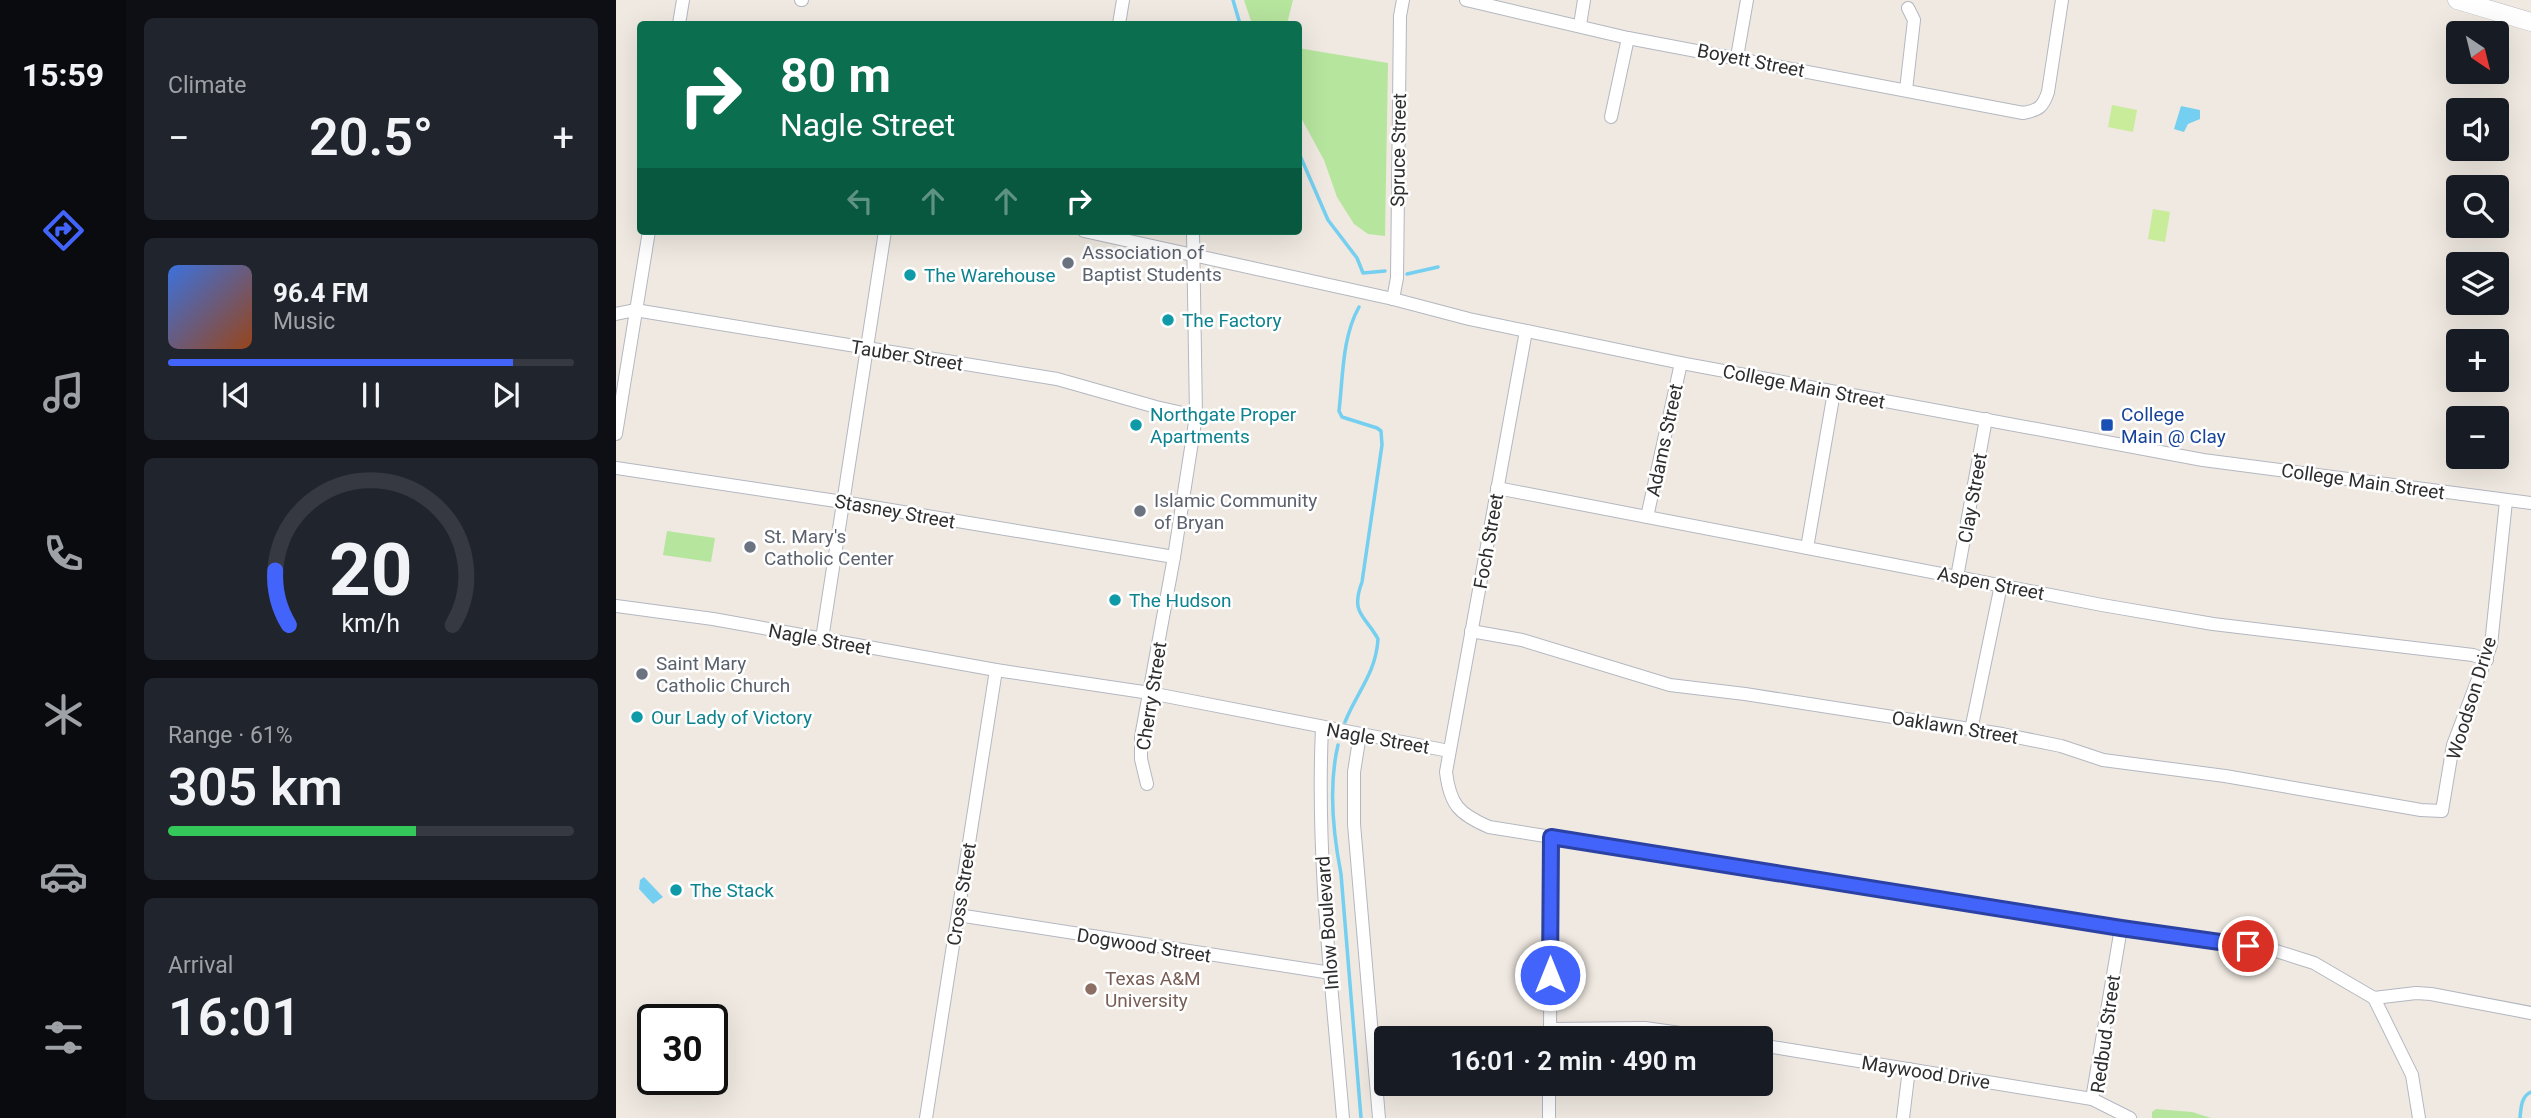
<!DOCTYPE html>
<html lang="en">
<head>
<meta charset="utf-8">
<style>
	:root { --surface:#171b24; --page:#20242c; --text:#f1f3f6; --muted:#9ea1a6; --line:#363941; --accent:#4264fb }
	body { margin:0; font-family:Roboto,sans-serif; background:var(--page); color:var(--text); height:100vh; display:flex; flex-direction:column; font-size:26px; white-space:nowrap }
	* { box-sizing:border-box; margin:0 }
	p { font-size:23px; color:var(--muted) }
	.icon { flex:none; width:38px; height:38px; fill:none; stroke:currentColor; stroke-width:2; stroke-linecap:round; stroke-linejoin:round }
	.map { position:relative; flex:1; overflow:hidden }
	.sheet { display:flex; flex-direction:column; gap:18px; padding:18px; background:#0d0f14; width:490px }
	.sheet>* { flex:none }
	.guide { position:absolute; left:21px; top:21px; width:665px; height:214px; border-radius:7px; box-shadow:0 7px 28px #0002; background:#0b6e4f; color:#fff; overflow:hidden }
	.needle { width:46px; rotate:145deg }
	.buttons { position:absolute; left:1830px; top:21px; display:grid; gap:14px }
	.buttons a { display:grid; place-items:center; width:63px; height:63px; border-radius:7px; background:var(--surface); box-shadow:0 7px 28px #0002; font-size:35px }
	.speed { position:absolute; left:21px; top:1004px; display:flex; gap:14px; font-size:35px; font-weight:700; text-align:center }
	.speed>* { display:grid; place-content:center; width:91px; height:91px; border-radius:50%; background:var(--surface); box-shadow:0 7px 28px #0002; line-height:1 }
	.speed .limit { border:4px solid #111; border-radius:10px; background:#fff; color:#111 }
	.pin { position:absolute; display:grid; place-items:center; width:60px; height:60px; color:#fff; margin:-30px; border:4px solid #fff; border-radius:50%; box-shadow:0 2px 7px #0007 }
	.me { position:absolute; width:77px; margin:-38px; rotate:0deg; stroke-linejoin:round; filter:drop-shadow(0 0 5px #0008) }
	.turn { display:flex; align-items:center; gap:24px; height:147px; padding:0 28px; font-size:32px }
	.turn .icon { width:91px; height:91px; stroke-width:2.5 }
	.turn b { display:block; font-size:49px; line-height:60px }
	.lanes { display:flex; align-items:center; height:66px; padding:0 28px; background:#0003; justify-content:center; gap:35px; direction:ltr }
	.lanes .off { opacity:.35 }
	.big { font-size:52px; font-weight:600; line-height:1.1 }
	.sheet .card { flex:1; display:flex; flex-direction:column; justify-content:center; gap:10px; min-width:0; padding:0 24px; border-radius:10px; background:var(--page) }
	.sheet .dial { align-items:center; gap:0 }
	.dial svg { height:182px; overflow:visible; fill:none; stroke:var(--line); stroke-width:7; stroke-linecap:round; text-anchor:middle }
	.dial text { fill:var(--text); stroke:none }
	.song { display:flex; align-items:center; gap:21px }
	.cover { width:84px; height:84px; border-radius:10px; background:linear-gradient(135deg,hsl(220 70% 55%),hsl(20 70% 35%)) }
	.played { height:7px; border-radius:4px; background:linear-gradient(90deg,var(--accent) 85%,var(--line) 85%) }
	.keys { display:flex; justify-content:space-around; direction:ltr }
	.heat { display:flex; justify-content:space-between; align-items:center; font-size:38px; direction:ltr }
	.charge { height:10px; border-radius:5px; background:linear-gradient(90deg,#34c759 61%,var(--line) 0) }
	.trip { position:absolute; left:758px; top:1026px; width:399px; height:70px; border-radius:7px; background:var(--surface); box-shadow:0 7px 28px #0002; font-weight:600; line-height:70px; text-align:center }
	main { display:flex; flex:1; min-height:0 }
	.tab-bar { display:flex; flex-direction:column; width:126px; justify-content:space-around; align-items:center; background:#090b0e; color:var(--muted) }
	.tab-bar .icon { width:49px; height:49px }
	.tab-bar .active { color:var(--accent) }
	.tab-bar b { font-size:32px; color:var(--text) }
	.map>svg:first-child { display:block }
	.green { fill:#b6e59e }
	.pitch { fill:#c9ec9a }
	.water { fill:#75cff0 }
	.lines { fill:none; stroke-linecap:round; stroke-linejoin:round }
	.stream { stroke:#75cff0; stroke-width:3.5 }
	.street-casing { stroke:#b4b7c1; stroke-width:14 }
	.secondary-casing { stroke:#b4b7c1; stroke-width:19 }
	.street { stroke:#fff; stroke-width:12 }
	.secondary { stroke:#fff; stroke-width:18 }
	.route-casing { stroke:#2b41a3; stroke-width:18 }
	.route { stroke:#4264fb; stroke-width:12 }
	.worship-dot { fill:#6b7280; stroke:#fff; stroke-width:2.5 }
	.culture-dot { fill:#0f9aa8; stroke:#fff; stroke-width:2.5 }
	.transit-dot { fill:#1a4fb4; stroke:#fff; stroke-width:2.5 }
	.education-dot { fill:#8d6e63; stroke:#fff; stroke-width:2.5 }
	.labels { text-anchor:middle; stroke-width:5; stroke-linejoin:round; paint-order:stroke }
	.street-label { font-size:19px; fill:#2e2e2e; stroke:#fff }
	.worship-label { font-size:19px; fill:#5b616d; stroke:#fff; text-anchor:start }
	.culture-label { font-size:19px; fill:#0d838f; stroke:#fff; text-anchor:start }
	.transit-label { font-size:19px; fill:#164399; stroke:#fff; text-anchor:start }
	.education-label { font-size:19px; fill:#785e54; stroke:#fff; text-anchor:start }
</style>
</head>
<body>
<main>
<nav class="tab-bar">
<b>15:59</b>
<svg class="icon active" aria-label="directions" viewBox="0 0 24 24"><path d="M12 3l9 9-9 9-9-9zM9 14v-3h6M13 9l2 2-2 2"/></svg>
<svg class="icon" aria-label="music" viewBox="0 0 24 24"><path d="M9 18V5l10-2v13"/><circle cx="6" cy="18" r="3"/><circle cx="16" cy="16" r="3"/></svg>
<svg class="icon" aria-label="phone" viewBox="0 0 24 24"><path d="M5 4h4l2 5-3 2q2 4 5 5l2-3 5 2v4C11 20 4 13 5 4z"/></svg>
<svg class="icon" aria-label="climate" viewBox="0 0 24 24"><path d="M12 3v18M4 7l16 10M4 17L20 7"/></svg>
<svg class="icon" aria-label="car" viewBox="0 0 24 24"><path d="M5 17H2v-5l4-1 3-4h7l3 4 3 1v5h-3M9 17h6M6 11h13"/><circle cx="7" cy="17" r="2"/><circle cx="17" cy="17" r="2"/></svg>
<svg class="icon" aria-label="filters" viewBox="0 0 24 24"><path d="M4 7h16M4 17h16"/><circle cx="9" cy="7" r="2"/><circle cx="15" cy="17" r="2"/></svg>
</nav>
<section class="sheet">
<div class="card"><p>Climate</p>
<div class="heat"><a>−</a><b class="big">20.5°</b><a>+</a></div>
</div>
<div class="card">
<div class="song"><i class="cover"></i><div><b>96.4 FM</b><p>Music</p></div></div>
<div class="played"></div>
<div class="keys"><svg class="icon" aria-label="previous" viewBox="0 0 24 24"><path d="M18 5L8 12l10 7zM5 5v14"/></svg><svg class="icon" aria-label="pause" viewBox="0 0 24 24"><path d="M8 5v14M16 5v14"/></svg><svg class="icon" aria-label="next" viewBox="0 0 24 24"><path d="M6 5l10 7-10 7zM19 5v14"/></svg></div>
</div>
<div class="card dial"><svg viewBox="0 0 100 80">
<path d="M14 69A42 42 0 1 1 86 69"/>
<path d="M14 69A42 42 0 0 1 8 45" stroke="#4264fb"/>
<text x="50" y="56" font-size="32" font-weight="700">20</text>
<text x="50" y="72" font-size="11">km/h</text>
</svg></div>
<div class="card"><p>Range · 61%</p><b class="big">305 km</b><div class="charge"></div></div>
<div class="card"><p>Arrival</p><b class="big">16:01</b></div>
</section>
<div class="map">
<svg width="1915" height="1118" viewBox="0 0 1915 1118">
	<rect width="100%" height="100%" fill="#efe9e1"/>
	<g class="green">
		<path d="M628,0H677L671,24H636Z"/>
		<path d="M682,48L772,63L769,236L752,234L738,224L721,197L708,160L683,114Z"/>
		<path d="M51,531L99,538L95,562L47,555Z"/>
		<path d="M1540,1109L1576,1112L1595,1118H1536V1112Z"/>
	</g>
	<g class="pitch">
		<path d="M1496,105L1521,110L1517,132L1492,127Z"/>
		<path d="M1537,209L1554,212L1549,242L1532,239Z"/>
	</g>
	<g class="water">
		<path d="M1565,106L1584,110V119L1572,124L1568,132L1558,129Z"/>
		<path d="M28,877L47,897L37,904L23,889L24,880Z"/>
	</g>
	<g class="lines">
		<g class="stream">
			<path d="M617,0L624,24"/>
			<path d="M682,151L712,220L741,258L747,273L769,271"/>
			<path d="M791,274L822,267"/>
			<path d="M729,722C741,692 760,673 762,639C749,615 734,614 746,582L766,445L765,431L761,428L726,417L723,411C727,377 726,337 743,307"/>
			<path d="M722,745C712,787 717,833 725,874L745,1118"/>
			<path d="M1904,1118C1905,1108 1905,1096 1915,1092"/>
		</g>
		<defs>
			<g id="street">
				<path d="M185,0H186"/>
				<path d="M850,0L1012,38L1407,113C1423,110 1427,107 1432,92L1446,0"/>
				<path d="M63,24L67,0"/>
				<path d="M503,24L507,0"/>
				<path d="M964,25L968,0"/>
				<path d="M1121,57L1131,0"/>
				<path d="M1290,90L1298,20L1292,8"/>
				<path d="M995,117L1012,38"/>
				<path d="M468,231L777,299L853,319L1065,363L1587,460L1915,503"/>
				<path d="M777,299L781,278L784,16L787,0"/>
				<path d="M0,314L19,310L441,379L540,407L580,416"/>
				<path d="M910,331L830,772C834,805 843,814 873,827L1505,928L1657,950L1698,963L1758,998L1800,993L1815,994L1915,1013"/>
				<path d="M0,434L33,231"/>
				<path d="M0,468L227,502L558,557"/>
				<path d="M881,488L1486,605L1597,624L1857,655L1871,660"/>
				<path d="M1031,517L1065,363"/>
				<path d="M1191,548L1218,392"/>
				<path d="M1341,577L1370,419"/>
				<path d="M0,606L97,619L380,670L534,693L833,751"/>
				<path d="M855,631L906,640L1054,685L1129,694L1386,734L1445,746L1487,760L1609,776L1805,810L1826,811L1837,745L1875,645L1890,501"/>
				<path d="M206,639L269,231"/>
				<path d="M706,728C700,858 716,988 727,1118"/>
				<path d="M1355,730L1385,585"/>
				<path d="M744,734L738,772V824L763,1118"/>
				<path d="M531,784L525,759V737L558,557L580,416L577,231"/>
				<path d="M342,915L715,973"/>
				<path d="M1758,998L1796,1075L1803,1118"/>
				<path d="M934,1029L1029,1028L1099,1038"/>
				<path d="M934,1038L935,837"/>
				<path d="M1144,1045L1476,1099L1514,1118"/>
				<path d="M1476,1099L1505,928"/>
				<path d="M310,1118L380,670"/>
				<path d="M933,1118V1083"/>
				<path d="M1287,1118L1293,1069"/>
			</g>
			<path id="secondary" d="M1841,0L1915,22"/>
		</defs>
		<use href="#street" class="street-casing"/>
		<use href="#secondary" class="secondary-casing"/>
		<use href="#street" class="street"/>
		<use href="#secondary" class="secondary"/>
	</g>
	<g class="lines">
		<defs>
			<path id="route" d="M934,975L935,837L1505,928L1632,946"/>
		</defs>
		<use href="#route" class="route-casing"/>
		<use href="#route" class="route"/>
	</g>
	<g class="worship-dot">
		<circle cx="452" cy="263" r="7"/>
		<circle cx="524" cy="511" r="7"/>
		<circle cx="134" cy="547" r="7"/>
		<circle cx="26" cy="674" r="7"/>
	</g>
	<g class="culture-dot">
		<circle cx="294" cy="275" r="7"/>
		<circle cx="552" cy="320" r="7"/>
		<circle cx="520" cy="425" r="7"/>
		<circle cx="499" cy="600" r="7"/>
		<circle cx="21" cy="717" r="7"/>
		<circle cx="60" cy="890" r="7"/>
	</g>
	<rect class="transit-dot" x="1484" y="418" width="14" height="14" rx="3.5"/>
	<circle class="education-dot" cx="475" cy="989" r="7"/>
	<g class="labels">
		<g class="street-label">
			<text transform="translate(1135 60) rotate(11)" y="7">Boyett Street</text>
			<text transform="translate(782 150) rotate(-89)" y="7">Spruce Street</text>
			<text transform="translate(291 355) rotate(9)" y="7">Tauber Street</text>
			<text transform="translate(1188 386) rotate(11)" y="7">College Main Street</text>
			<text transform="translate(1048 440) rotate(-78)" y="7">Adams Street</text>
			<text transform="translate(1747 481) rotate(8)" y="7">College Main Street</text>
			<text transform="translate(1356 498) rotate(-80)" y="7">Clay Street</text>
			<text transform="translate(279 511) rotate(10)" y="7">Stasney Street</text>
			<text transform="translate(872 541) rotate(-80)" y="7">Foch Street</text>
			<text transform="translate(1375 583) rotate(11)" y="7">Aspen Street</text>
			<text transform="translate(204 639) rotate(10)" y="7">Nagle Street</text>
			<text transform="translate(535 696) rotate(-81)" y="7">Cherry Street</text>
			<text transform="translate(1855 698) rotate(-73)" y="7">Woodson Drive</text>
			<text transform="translate(1339 727) rotate(9)" y="7">Oaklawn Street</text>
			<text transform="translate(762 738) rotate(10)" y="7">Nagle Street</text>
			<text transform="translate(345 894) rotate(-81)" y="7">Cross Street</text>
			<text transform="translate(711 923) rotate(-94)" y="7">Inlow Boulevard</text>
			<text transform="translate(528 945) rotate(9)" y="7">Dogwood Street</text>
			<text transform="translate(1489 1034) rotate(-82)" y="7">Redbud Street</text>
			<text transform="translate(1310 1072) rotate(9)" y="7">Maywood Drive</text>
		</g>
		<g class="worship-label">
			<text x="466" y="259">Association of<tspan x="466" dy="22">Baptist Students</tspan></text>
			<text x="538" y="507">Islamic Community<tspan x="538" dy="22">of Bryan</tspan></text>
			<text x="148" y="543">St. Mary's<tspan x="148" dy="22">Catholic Center</tspan></text>
			<text x="40" y="670">Saint Mary<tspan x="40" dy="22">Catholic Church</tspan></text>
		</g>
		<g class="culture-label">
			<text x="308" y="282">The Warehouse</text>
			<text x="566" y="327">The Factory</text>
			<text x="534" y="421">Northgate Proper<tspan x="534" dy="22">Apartments</tspan></text>
			<text x="513" y="607">The Hudson</text>
			<text x="35" y="724">Our Lady of Victory</text>
			<text x="74" y="897">The Stack</text>
		</g>
		<g class="transit-label">
			<text x="1505" y="421">College<tspan x="1505" dy="22">Main @ Clay</tspan></text>
		</g>
		<g class="education-label">
			<text x="489" y="985">Texas A&amp;M<tspan x="489" dy="22">University</tspan></text>
		</g>
	</g>
</svg>
<div class="buttons">
<a><svg class="needle" viewBox="-14 -14 28 28"><path d="M0-13l5 13h-10z" fill="#e53935"/><path d="M0 13l5-13h-10z" fill="#9ea1a6"/></svg></a>
<a><svg class="icon" aria-label="sound" viewBox="0 0 24 24"><path d="M4 9h4l5-4v14l-5-4H4zM17 9q2 3 0 6"/></svg></a>
<a><svg class="icon" aria-label="search" viewBox="0 0 24 24"><circle cx="10" cy="10" r="6"/><path d="M15 15l6 6"/></svg></a>
<a><svg class="icon" aria-label="layers" viewBox="0 0 24 24"><path d="M12 4l9 5-9 5-9-5zM3 14l9 5 9-5"/></svg></a>
<a>+</a>
<a>−</a>
</div>
<div class="speed"><div class="limit">30</div></div>
<div class="pin" style="left:1632px;top:946px;background:#d93025"><svg class="icon" aria-label="arrive" viewBox="0 0 24 24"><path d="M6 21V4h12l-3 4 3 4H6"/></svg></div>
<svg class="me" style="left:934px;top:975px" viewBox="-20 -20 40 40"><circle r="17" fill="#4264fb" stroke="#fff" stroke-width="3"/><path d="M0-11L8 9 0 5-8 9z" fill="#fff"/></svg>
<div class="trip">16:01 · 2 min · 490 m</div>
<div class="guide">
<div class="turn"><svg class="icon" aria-label="right" viewBox="0 0 24 24"><path d="M7 20v-9h11M14 6l5 5-5 5"/></svg><div><b>80 m</b>Nagle Street</div></div>
<div class="lanes"><svg class="icon off" aria-label="left" viewBox="0 0 24 24"><path d="M17 20v-9H6M10 6l-5 5 5 5"/></svg><svg class="icon off" aria-label="ahead" viewBox="0 0 24 24"><path d="M12 20V5M6 11l6-6 6 6"/></svg><svg class="icon off" aria-label="ahead" viewBox="0 0 24 24"><path d="M12 20V5M6 11l6-6 6 6"/></svg><svg class="icon" aria-label="right" viewBox="0 0 24 24"><path d="M7 20v-9h11M14 6l5 5-5 5"/></svg></div>
</div>
</div>
</main>
</body>
</html>
